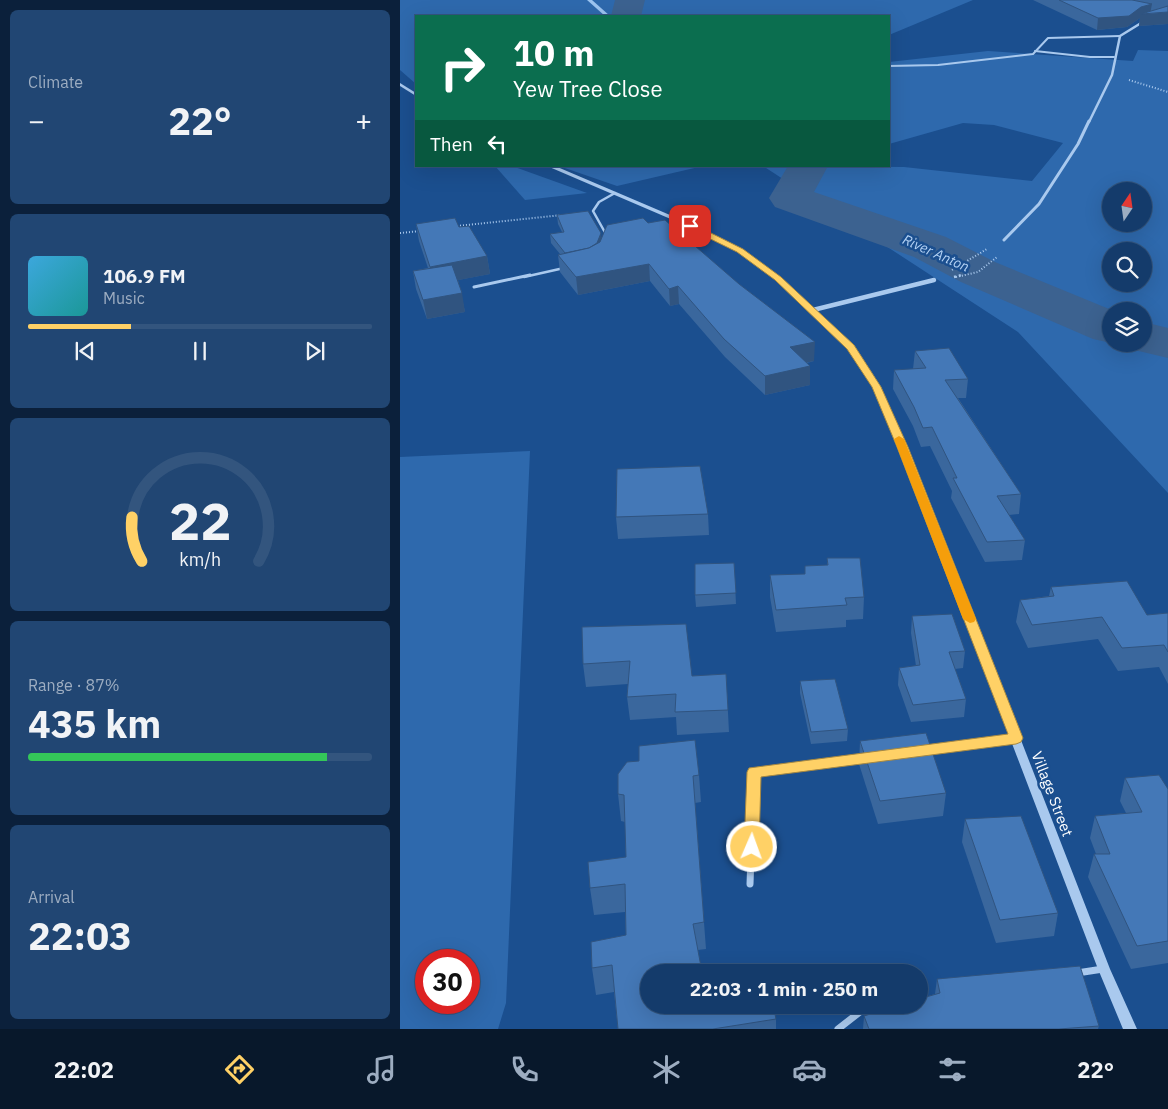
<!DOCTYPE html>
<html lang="en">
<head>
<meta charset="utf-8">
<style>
	:root { --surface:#143b6b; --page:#214673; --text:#f1f3f6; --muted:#9dadc1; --line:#33557e; --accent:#ffd166 }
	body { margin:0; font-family:"IBM Plex Sans",sans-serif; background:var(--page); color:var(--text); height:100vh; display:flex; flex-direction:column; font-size:19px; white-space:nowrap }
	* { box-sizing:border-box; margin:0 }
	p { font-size:16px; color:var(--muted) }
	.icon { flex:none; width:28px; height:28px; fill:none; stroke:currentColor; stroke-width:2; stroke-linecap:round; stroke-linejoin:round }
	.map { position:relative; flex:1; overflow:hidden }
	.drawer { display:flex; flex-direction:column; gap:10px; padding:10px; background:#0b203b; width:400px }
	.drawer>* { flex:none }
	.guide { position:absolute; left:15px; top:15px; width:475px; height:152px; border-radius:0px; box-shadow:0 5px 20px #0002,0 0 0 1px var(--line); background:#0b6e4f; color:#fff; overflow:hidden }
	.needle { width:32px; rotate:13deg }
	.fabs { position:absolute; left:702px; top:182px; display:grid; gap:10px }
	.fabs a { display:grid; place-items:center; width:50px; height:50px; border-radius:50%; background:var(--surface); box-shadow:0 5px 20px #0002,0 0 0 1px var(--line); font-size:25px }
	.speed { position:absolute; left:15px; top:949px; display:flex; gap:10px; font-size:25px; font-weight:700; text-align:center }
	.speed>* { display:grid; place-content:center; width:65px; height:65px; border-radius:50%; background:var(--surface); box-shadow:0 5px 20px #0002,0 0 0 1px var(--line); line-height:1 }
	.speed .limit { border:8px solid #d22; background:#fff; color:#111 }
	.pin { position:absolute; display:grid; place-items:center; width:42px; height:42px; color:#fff; margin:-21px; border-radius:10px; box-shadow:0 2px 8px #0006 }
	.me { position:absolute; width:55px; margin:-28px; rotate:2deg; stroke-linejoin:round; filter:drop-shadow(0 0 4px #0008) }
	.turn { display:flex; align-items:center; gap:18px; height:105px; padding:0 15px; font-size:22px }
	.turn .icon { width:65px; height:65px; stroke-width:2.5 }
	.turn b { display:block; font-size:35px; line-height:42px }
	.then { display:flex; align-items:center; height:48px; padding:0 15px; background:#0003; gap:10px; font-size:19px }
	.big { font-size:38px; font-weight:700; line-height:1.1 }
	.drawer .tile { flex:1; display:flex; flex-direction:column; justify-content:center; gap:8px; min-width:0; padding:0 18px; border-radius:8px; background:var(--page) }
	.drawer .dial { align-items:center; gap:0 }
	.dial svg { height:130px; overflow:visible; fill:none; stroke:var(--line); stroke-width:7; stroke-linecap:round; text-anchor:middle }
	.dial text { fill:var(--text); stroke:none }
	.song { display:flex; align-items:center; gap:15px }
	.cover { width:60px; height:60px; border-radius:8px; background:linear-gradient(135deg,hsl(200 70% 55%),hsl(180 70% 35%)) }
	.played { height:5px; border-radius:2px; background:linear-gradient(90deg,var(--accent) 30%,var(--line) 30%) }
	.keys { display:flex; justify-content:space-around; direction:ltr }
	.heat { display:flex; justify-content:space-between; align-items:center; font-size:28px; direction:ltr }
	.charge { height:8px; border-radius:4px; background:linear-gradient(90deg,#34c759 87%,var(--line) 0) }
	.trip { position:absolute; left:240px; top:964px; width:288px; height:50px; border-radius:25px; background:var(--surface); box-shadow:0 5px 20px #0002,0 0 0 1px var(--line); font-weight:700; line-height:50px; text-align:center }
	.dock { display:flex; height:80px; justify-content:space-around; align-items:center; background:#08182b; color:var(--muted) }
	.dock .icon { width:35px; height:35px }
	.dock .current { color:var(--accent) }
	.dock b { font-size:22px; color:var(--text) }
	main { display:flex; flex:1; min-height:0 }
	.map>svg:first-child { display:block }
	.green { fill:#2e69ad; fill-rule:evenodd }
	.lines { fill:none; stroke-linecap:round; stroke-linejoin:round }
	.stream { fill:#9cc4f0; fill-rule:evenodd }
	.river { fill:#3c6290; fill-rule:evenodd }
	.path-far1 { stroke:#a9c9ee; stroke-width:2; stroke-dasharray:1 2; stroke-linecap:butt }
	.path { stroke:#a9c9ee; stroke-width:2.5; stroke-dasharray:2 3; stroke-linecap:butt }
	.service-far2 { stroke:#a9c9ee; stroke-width:2 }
	.service-far1 { stroke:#a9c9ee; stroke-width:2.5 }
	.service { stroke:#a9c9ee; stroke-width:3 }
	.minor-far3 { stroke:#a9c9ee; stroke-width:2.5 }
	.minor-far2 { stroke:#a9c9ee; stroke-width:3 }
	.minor-far1 { stroke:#a9c9ee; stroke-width:4.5 }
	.minor { stroke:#a9c9ee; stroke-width:7 }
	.tertiary { fill:#a9c9ee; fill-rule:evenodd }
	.wall { fill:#3a679d }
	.shaded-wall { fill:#305480 }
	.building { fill:#4478b7; stroke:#305480 }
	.route { fill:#ffd166; stroke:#a68842 }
	.slow { fill:#f59e0b }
	.labels { text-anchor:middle; stroke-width:5; stroke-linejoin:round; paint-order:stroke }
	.far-water-label { font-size:14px; font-style:italic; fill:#b5d3f5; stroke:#1b4f8f }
	.street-label { font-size:15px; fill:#fff; stroke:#1b4f8f }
</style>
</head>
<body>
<main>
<section class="drawer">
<div class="tile"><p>Climate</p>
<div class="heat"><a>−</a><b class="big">22°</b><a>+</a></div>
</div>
<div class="tile">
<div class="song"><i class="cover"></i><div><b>106.9 FM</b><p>Music</p></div></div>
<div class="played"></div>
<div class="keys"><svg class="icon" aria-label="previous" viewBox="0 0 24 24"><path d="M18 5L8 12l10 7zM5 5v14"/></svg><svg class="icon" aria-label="pause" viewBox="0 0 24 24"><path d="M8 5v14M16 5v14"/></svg><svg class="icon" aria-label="next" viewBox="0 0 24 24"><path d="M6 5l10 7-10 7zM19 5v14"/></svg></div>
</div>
<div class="tile dial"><svg viewBox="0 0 100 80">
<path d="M14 69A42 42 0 1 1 86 69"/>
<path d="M14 69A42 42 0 0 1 8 42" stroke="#ffd166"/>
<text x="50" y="56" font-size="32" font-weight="700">22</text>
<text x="50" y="72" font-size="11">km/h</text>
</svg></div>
<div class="tile"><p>Range · 87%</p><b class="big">435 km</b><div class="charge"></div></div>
<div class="tile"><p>Arrival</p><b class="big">22:03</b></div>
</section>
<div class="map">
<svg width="768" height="1029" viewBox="0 0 768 1029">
	<rect width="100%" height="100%" fill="#1b4f8f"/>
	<g class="green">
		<path d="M0,0H573L489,35V16H16V84L0,70Z"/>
		<path d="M738,50L768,51V493L618,332L363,166L504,167L632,181L663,143L594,125L563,123L489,144V62L588,51L733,61ZM711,191H744V224H711ZM711,251H744V284H711ZM711,311H744V344H711Z"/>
		<path d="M95,166H112L187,193L125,200Z"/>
		<path d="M159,166H303L217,186Z"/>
		<path d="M130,451L106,1003L98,1029H0V457ZM26,960H69V1002H26Z"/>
	</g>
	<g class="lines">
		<path class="stream" d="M187,0H192L210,16H205Z"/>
		<g class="river">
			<path d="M215,0H245L241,16H211Z"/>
			<path d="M388,166H428L414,192L546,237L595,262L714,311H711V343L693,339L561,282L514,257L375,207L369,198Z"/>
			<path d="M744,322L768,328V358L726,348L723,344H744Z"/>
		</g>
		<g class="path-far1">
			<path d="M729,80L768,92"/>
			<path d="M57,226L162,215"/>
			<path d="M0,233L21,231"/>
			<path d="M552,270L587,249"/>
			<path d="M556,277L578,272L597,257"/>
		</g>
		<path class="path" d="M554,277L562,275"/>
		<g class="service-far2">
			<path d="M635,51L690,57H714"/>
			<path d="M489,66L538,65L633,54L648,38L720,36"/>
		</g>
		<g class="service-far1">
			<path d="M207,236L193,211L199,202L215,193"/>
			<path d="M124,277L164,268"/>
		</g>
		<path class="service" d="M74,287L130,275"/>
		<path class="minor-far3" d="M689,122L712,75L720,36L746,20"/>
		<path class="minor-far2" d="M604,240L639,204L678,144L689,121"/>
		<path class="minor-far1" d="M413,310L534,280"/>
		<g class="minor">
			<path d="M526,750L616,738"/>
			<path d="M350,884L354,772L466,758"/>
			<path d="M677,973L703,969"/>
			<path d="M438,1029L465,1008L485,1005"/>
		</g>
		<g class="tertiary">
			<path d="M0,83L16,93V96L0,86Z"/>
			<path d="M147,166H155L277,218L342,249L380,277L454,345L481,387L507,447L710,969L737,1029H723L698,969L499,447L473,387L448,348L376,279L338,251L273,220Z"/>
		</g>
	</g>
	<g class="wall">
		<path d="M633,0H768V24L739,26L740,18L727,27L697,30Z"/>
		<path d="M157,215L201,238L248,223L414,361L407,363L410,366V385L365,395L325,357L279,304L270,306L250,281L178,295L160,272L158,255L160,254L151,243L150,234L162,232L158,224Z"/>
		<path d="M16,224L59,227L87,256L90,274L58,280L65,312L27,319L16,289L13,271L28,268L19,241Z"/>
		<path d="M515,351L568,379L566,398H558L621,494L619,514L609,515L625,540L622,560L585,562L551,498L552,491L530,446L521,447L513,426L493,389L494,370L513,369Z"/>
		<path d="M308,514L309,535L218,539L216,517Z"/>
		<path d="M427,558L464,597L463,619L446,620V627L376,632L370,597V575L405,574V566L427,565Z"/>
		<path d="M334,563L336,604L296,607L295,595Z"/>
		<path d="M651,587L747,615L768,613V684L759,667L718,671L698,639L628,648L616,622L620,600L649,596Z"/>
		<path d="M512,616L565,651L563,668L555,669L566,699L564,717L511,722L498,685L499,668L516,666L511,633Z"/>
		<path d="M182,627L292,676L326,674L329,732L277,735L276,717L230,720L227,697L228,684L186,687L183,664Z"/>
		<path d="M400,681L448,729L447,741L411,744L400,693Z"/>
		<path d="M460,741L546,793L543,816L478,824L459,764Z"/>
		<path d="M218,774L299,775L301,802L295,803L306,949L298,950L249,972L376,1019V1029H218L214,992L196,995L192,968L226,935L225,912L194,915L190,888L226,857L225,822L221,821L218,794Z"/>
		<path d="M725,778L768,789V963L731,969L688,877L694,854H696L690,838L695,816L726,813L720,801Z"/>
		<path d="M565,819L658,913L654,936L596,943L562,842Z"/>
		<path d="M537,979L699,1026L698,1029H463L464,1016L535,994Z"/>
	</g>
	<g class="shaded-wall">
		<path d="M752,4L750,14L768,12V24L739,26L740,18L727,27L697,30L698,18Z"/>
		<path d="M201,233L202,242L166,255Z"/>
		<path d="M87,256L90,274L33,285L30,267Z"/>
		<path d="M249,264L250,281L178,295L176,277Z"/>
		<path d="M278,286L279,304L270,306L269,289Z"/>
		<path d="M62,293L65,312L27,319L23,300Z"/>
		<path d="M415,342L414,361L390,366V347Z"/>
		<path d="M410,366V385L365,395V376Z"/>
	</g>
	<g class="building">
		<path d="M659,0H732L752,4L741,7L729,16L698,18Z"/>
		<path d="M768,6V12L741,14Z"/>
		<path d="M188,211L201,233L197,243L189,248L165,253L150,234L164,232L157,215Z"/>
		<path d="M55,218L59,227L69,226L87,256L30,267L16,224Z"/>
		<path d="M243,218L248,223L265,220L339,284L415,342L390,347L410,366L365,376L324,339L278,286L269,289L249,264L176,277L158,255L189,248L200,242L207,225Z"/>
		<path d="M52,265L62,293L23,300L13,271Z"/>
		<path d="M549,348L568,379L545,380L621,494L597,496L625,540L587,542L553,478H557L532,427L523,428L514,407L494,370L526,368L515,351Z"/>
		<path d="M300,466L308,514L216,517L217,469Z"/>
		<path d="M427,558H460L464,597L445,598L447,605L376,610L370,575L405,574V566L428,565Z"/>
		<path d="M334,563L336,593L295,595V564Z"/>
		<path d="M727,581L747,615L768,613V652L764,645L722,648L702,617L632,625L620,600L654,596L651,587Z"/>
		<path d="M552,614L565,651L549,652L566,699L513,705L499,668L520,665L512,616Z"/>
		<path d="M286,624L292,676L326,674L328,710L275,712L276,694L227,697L230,661L183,664L182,627Z"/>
		<path d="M435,679L448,729L411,732L400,681Z"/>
		<path d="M526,733L546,793L480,801L460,741Z"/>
		<path d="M295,740L299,775L293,776L304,922L293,924L302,972H249V1005H373L376,1019L313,1029H218L212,965L192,968L191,942L226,935L225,884L190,888L188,862L226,857L224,795L218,794V774L227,762L239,761V746Z"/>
		<path d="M759,775L768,789V941L737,946L694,854H710L695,816L742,812L725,778Z"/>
		<path d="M621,816L658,913L600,920L565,819Z"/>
		<path d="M680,966L699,1026L659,1029H469L464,1016L499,1005H519V999L540,993L537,979Z"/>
		<path d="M366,970V972H348Z"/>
	</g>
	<path class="route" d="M288,224H293L343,249L381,277L454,345L481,387L508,447L623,738L621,742L616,744L361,777L359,847L357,851L352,853L346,851L344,847L347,772L349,768L608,734L497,447L472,387L447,349L375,280L337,252L288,228Z"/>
	<path class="slow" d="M499,436L504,439L576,619L574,622L570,623L563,619L494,439Z"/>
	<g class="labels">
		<g class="far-water-label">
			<text transform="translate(536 253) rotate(24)" y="5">River Anton</text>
		</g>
		<g class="street-label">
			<text transform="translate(652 794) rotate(69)" y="5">Village Street</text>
		</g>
	</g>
</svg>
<div class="fabs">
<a><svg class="needle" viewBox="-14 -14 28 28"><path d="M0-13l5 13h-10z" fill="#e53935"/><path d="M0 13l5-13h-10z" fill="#9dadc1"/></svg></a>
<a><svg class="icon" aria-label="search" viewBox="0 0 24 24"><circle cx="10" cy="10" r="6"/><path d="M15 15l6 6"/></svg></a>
<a><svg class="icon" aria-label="layers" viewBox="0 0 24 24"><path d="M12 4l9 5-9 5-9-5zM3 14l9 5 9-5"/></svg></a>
</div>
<div class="speed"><div class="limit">30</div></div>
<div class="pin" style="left:290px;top:226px;background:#d93025"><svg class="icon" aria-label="arrive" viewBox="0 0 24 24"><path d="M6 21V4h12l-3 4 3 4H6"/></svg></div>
<svg class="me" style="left:352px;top:847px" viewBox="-20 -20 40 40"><circle r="17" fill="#ffd166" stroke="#fff" stroke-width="3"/><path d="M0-11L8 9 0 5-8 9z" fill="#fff"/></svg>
<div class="trip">22:03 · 1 min · 250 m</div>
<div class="guide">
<div class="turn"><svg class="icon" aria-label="right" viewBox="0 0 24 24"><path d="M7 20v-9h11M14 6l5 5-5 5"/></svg><div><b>10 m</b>Yew Tree Close</div></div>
<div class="then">Then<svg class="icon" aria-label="left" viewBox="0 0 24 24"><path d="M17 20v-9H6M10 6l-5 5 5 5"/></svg></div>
</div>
</div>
</main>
<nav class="dock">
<b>22:02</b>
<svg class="icon current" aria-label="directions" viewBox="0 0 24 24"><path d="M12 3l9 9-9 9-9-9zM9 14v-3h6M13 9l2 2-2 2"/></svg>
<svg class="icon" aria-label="music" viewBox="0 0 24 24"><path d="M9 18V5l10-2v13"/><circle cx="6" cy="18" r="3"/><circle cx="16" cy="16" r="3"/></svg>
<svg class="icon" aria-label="phone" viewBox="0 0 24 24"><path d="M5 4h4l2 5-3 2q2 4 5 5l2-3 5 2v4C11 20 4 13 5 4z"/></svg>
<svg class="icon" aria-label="climate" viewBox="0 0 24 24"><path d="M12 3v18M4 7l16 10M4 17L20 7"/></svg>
<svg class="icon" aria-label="car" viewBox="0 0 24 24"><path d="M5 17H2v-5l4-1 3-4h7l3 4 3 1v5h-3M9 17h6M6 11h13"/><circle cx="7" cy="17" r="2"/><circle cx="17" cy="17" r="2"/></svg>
<svg class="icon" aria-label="filters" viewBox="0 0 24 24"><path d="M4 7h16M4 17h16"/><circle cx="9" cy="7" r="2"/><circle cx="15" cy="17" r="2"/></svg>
<b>22°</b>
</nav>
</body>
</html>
